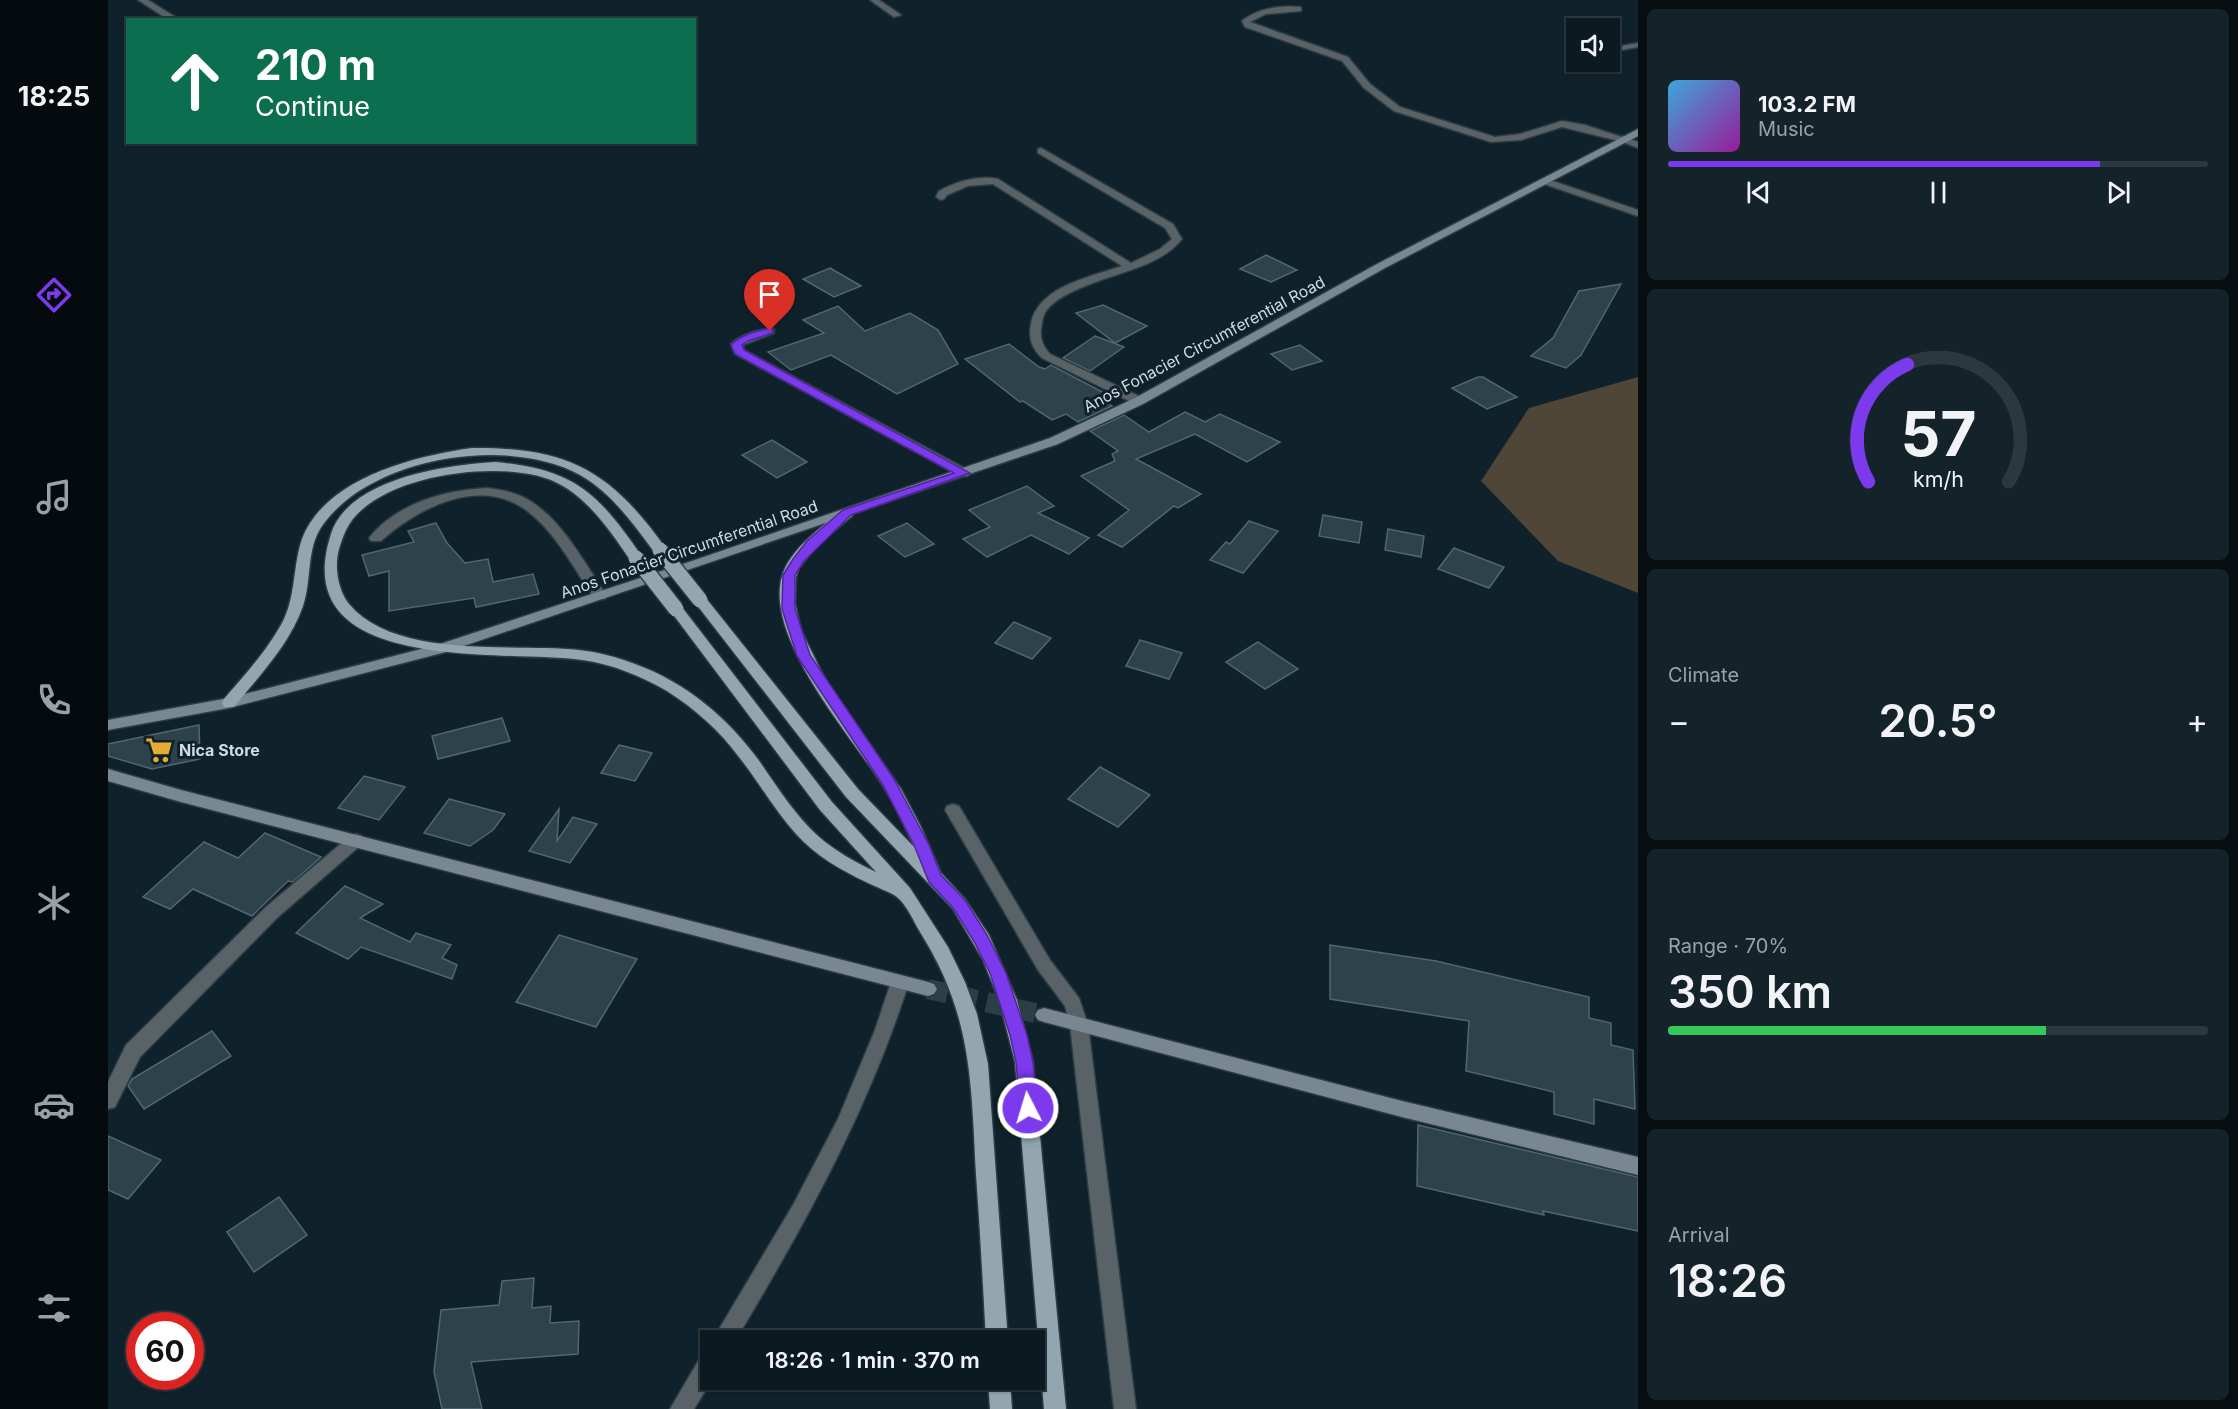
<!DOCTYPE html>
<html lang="en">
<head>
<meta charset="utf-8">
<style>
	:root { --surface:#0b1a20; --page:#142329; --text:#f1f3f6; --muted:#9aa1a5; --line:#2b383e; --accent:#7c3aed }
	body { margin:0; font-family:Inter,sans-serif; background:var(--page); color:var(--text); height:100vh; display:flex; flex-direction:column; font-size:22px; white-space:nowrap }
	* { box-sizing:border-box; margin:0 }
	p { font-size:20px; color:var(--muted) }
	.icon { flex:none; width:33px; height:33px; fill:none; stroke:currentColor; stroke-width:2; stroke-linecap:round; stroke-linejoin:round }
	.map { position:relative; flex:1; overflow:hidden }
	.panel { display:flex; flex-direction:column; gap:9px; padding:9px; background:#060e12; width:600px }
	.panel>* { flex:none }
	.guide { position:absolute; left:18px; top:18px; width:570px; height:126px; border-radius:0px; box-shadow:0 2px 4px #0004,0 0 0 2px var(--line); background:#0b6e4f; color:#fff; overflow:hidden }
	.fabs { position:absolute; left:1458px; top:18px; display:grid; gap:12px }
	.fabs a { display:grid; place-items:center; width:54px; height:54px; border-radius:0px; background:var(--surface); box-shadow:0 2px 4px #0004,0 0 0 2px var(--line); font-size:30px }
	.speed { position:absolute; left:18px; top:1312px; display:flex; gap:12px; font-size:30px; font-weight:700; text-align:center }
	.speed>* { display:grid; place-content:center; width:78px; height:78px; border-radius:50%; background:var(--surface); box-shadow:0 2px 4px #0004,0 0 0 2px var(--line); line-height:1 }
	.speed .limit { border:9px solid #d22; background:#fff; color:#111 }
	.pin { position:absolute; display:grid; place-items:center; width:51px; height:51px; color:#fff; margin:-62px -26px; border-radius:50% 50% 50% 0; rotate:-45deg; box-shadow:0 0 6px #0007 }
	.pin .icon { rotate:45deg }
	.me { position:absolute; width:66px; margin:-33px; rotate:355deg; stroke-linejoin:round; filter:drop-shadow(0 0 4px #0008) }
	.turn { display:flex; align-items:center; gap:21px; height:126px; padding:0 30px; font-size:27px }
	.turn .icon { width:78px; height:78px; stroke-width:2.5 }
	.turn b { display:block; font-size:42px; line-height:51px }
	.big { font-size:45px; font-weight:600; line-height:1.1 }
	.panel .widget { flex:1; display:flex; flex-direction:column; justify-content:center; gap:9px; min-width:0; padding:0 21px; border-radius:9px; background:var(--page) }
	.panel .dial { align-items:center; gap:0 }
	.dial svg { height:156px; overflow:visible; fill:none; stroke:var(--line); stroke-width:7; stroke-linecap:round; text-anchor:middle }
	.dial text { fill:var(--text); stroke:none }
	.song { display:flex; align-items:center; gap:18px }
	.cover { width:72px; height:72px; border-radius:9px; background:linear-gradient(135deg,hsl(200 70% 55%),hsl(300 70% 35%)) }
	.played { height:6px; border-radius:3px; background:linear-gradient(90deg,var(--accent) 80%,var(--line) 80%) }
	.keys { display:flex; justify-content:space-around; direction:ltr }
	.heat { display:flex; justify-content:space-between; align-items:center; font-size:33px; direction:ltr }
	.charge { height:9px; border-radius:4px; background:linear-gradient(90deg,#34c759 70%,var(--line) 0) }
	.trip { position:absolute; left:592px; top:1330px; width:345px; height:60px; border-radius:0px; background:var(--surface); box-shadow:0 2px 4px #0004,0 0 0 2px var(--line); font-weight:600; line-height:60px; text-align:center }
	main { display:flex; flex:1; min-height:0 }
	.dock { display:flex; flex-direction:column; width:108px; justify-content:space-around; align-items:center; background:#040a0d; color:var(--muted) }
	.dock .icon { width:42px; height:42px }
	.dock .active { color:var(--accent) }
	.dock b { font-size:27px; color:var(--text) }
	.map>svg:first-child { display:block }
	.green { fill:#4f4637 }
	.building { fill:#2e424c; stroke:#506670; stroke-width:1.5 }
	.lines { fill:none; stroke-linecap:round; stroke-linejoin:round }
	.secondary-tunnel { stroke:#2c3e46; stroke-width:20; stroke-dasharray:20 10; stroke-linecap:butt }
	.lane-casing { stroke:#2a3c44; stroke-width:3 }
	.street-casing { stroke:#2a3c44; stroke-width:3 }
	.secondary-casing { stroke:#2a3c44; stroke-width:3 }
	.primary-casing { stroke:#2a3c44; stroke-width:3 }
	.lane { fill:#596267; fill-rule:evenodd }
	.street { fill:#596267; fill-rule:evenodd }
	.secondary { fill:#798890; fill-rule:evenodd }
	.primary { fill:#93a6af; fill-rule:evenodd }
	.primary-bridge-casing { stroke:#2a3c44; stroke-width:18; stroke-linecap:butt }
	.primary-bridge { stroke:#93a6af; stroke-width:15 }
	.route { fill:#7c3aed; stroke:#51269a; stroke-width:1.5 }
	.labels { text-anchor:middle; stroke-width:6; stroke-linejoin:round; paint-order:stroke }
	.street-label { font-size:16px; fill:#d0dbe1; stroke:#0f222b }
	.poi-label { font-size:16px; font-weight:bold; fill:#d0dbe1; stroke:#0f222b; text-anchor:start }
</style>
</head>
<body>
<main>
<nav class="dock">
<b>18:25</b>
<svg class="icon active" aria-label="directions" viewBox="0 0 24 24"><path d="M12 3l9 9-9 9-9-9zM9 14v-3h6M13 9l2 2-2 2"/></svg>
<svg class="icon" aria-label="music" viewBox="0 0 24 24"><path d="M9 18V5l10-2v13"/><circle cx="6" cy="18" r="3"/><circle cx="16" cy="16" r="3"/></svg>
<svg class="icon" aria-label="phone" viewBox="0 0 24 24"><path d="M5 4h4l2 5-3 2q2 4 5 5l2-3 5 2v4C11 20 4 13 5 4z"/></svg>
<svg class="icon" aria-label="climate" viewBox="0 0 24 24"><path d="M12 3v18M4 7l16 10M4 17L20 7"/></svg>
<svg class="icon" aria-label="car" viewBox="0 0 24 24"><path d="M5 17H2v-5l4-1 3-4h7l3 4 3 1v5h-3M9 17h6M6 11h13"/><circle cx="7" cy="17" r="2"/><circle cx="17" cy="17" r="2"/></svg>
<svg class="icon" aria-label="filters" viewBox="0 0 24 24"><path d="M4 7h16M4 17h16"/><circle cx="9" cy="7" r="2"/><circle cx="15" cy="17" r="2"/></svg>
</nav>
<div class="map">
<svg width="1530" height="1409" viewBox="0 0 1530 1409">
	<rect width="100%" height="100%" fill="#0f222b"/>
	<path class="green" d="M1530,377V593L1450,561L1373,481L1421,408Z"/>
	<g class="building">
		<path d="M1158,255L1189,270L1163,282L1132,269Z"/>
		<path d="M722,268L753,286L726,297L695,279Z"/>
		<path d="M1513,284L1473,355L1458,368L1423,356L1445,338L1471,291Z"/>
		<path d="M995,305L1039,326L1007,343L968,313Z"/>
		<path d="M730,306L757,331L802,313L830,330L850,364L789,394L723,355L683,370L660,352L716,333L695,320Z"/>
		<path d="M987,336L1016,347L982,371L955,358Z"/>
		<path d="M901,344L931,367L937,369L943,365L1004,397L996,401L1004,406L970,422L958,414L944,420L915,401L912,402L857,359Z"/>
		<path d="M1192,345L1214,361L1184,370L1163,354Z"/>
		<path d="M1370,377H1375L1409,397L1379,409L1344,388Z"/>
		<path d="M1077,412L1097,422L1112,414L1172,442L1139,462L1087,434L1028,459L1093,494L1070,508L1066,506L1014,547L990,535L1021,510L973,476L1007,461L1004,454L1010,451L982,431L1016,415L1041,432Z"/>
		<path d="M664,440L699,462L669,478L634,455Z"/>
		<path d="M919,486L946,506L930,513L981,538L961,554L923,535L879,557L855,539L882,527L861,510Z"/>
		<path d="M1215,515L1254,522L1251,543L1211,536Z"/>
		<path d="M1141,521L1170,531L1135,573L1102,560L1118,542L1122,544Z"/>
		<path d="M328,523L339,543L357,563L380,559L385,582L425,574L431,594L368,607L366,598L281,611V571L261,576L254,555L306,542L300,531Z"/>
		<path d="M799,523L826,544L797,557L770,536Z"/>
		<path d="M1280,529L1316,536L1313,557L1277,550Z"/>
		<path d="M1346,548L1396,567L1381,588L1330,569Z"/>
		<path d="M906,622L943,638L924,659L887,643Z"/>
		<path d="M1032,640L1074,653L1061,679L1018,666Z"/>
		<path d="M1150,642L1190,669L1157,689L1118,662Z"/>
		<path d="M394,718L402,741L330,759L324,736Z"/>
		<path d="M91,725L92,759L44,769L0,756V744Z"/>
		<path d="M511,745L544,753L527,781L493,773Z"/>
		<path d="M992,767L1042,795L1010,827L960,799Z"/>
		<path d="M256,776L297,787L271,820L230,808Z"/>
		<path d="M341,799L397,814L385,830L362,846L316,833Z"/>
		<path d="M451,809L449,841L465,817L489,824L462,863L421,851Z"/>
		<path d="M157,833L213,857L185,882L180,881L144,916L85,889L62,909L35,897L96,842L130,858Z"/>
		<path d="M237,886L275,904L252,918L302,942L308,933L343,945L334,958L349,965L344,979L253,947L240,959L188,933Z"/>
		<path d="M451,935L529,959L488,1027L408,1002Z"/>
		<path d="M1222,945L1328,961L1481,997V1018L1503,1023V1045L1525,1050L1527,1109L1486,1099V1124L1446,1114V1092L1358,1071L1361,1021L1222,999Z"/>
		<path d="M104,1031L123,1056L36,1109L20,1086L24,1079Z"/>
		<path d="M1310,1125L1530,1177V1231L1435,1211L1436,1215L1309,1186Z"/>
		<path d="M0,1136L53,1160L20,1199L0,1190Z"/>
		<path d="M171,1197L199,1235L146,1272L119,1232Z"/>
		<path d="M426,1278L424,1308L443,1306L442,1323L471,1321L470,1354L363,1362L374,1409H334L326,1372L333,1310L391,1305L394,1281Z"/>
	</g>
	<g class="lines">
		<path class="secondary-tunnel" d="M820,989L936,1015"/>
		<defs>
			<g id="lane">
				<path d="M1193,7V11L1158,14L1142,22L1240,57L1262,84L1292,107L1387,137L1412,134L1454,121L1477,125L1520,139L1515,142L1454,127L1413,140L1383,142L1286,111L1256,88L1234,61L1137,27L1134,21C1149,8 1174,5 1193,7Z"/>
				<path d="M1436,178L1530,210V216L1433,183L1431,181Z"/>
			</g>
			<g id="street">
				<path d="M30,0H40L72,20H61Z"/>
				<path d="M762,0H771L793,15L786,17Z"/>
				<path d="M1530,43V47L1502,52V48Z"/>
				<path d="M1515,136L1530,142V148L1512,141V137Z"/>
				<path d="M933,148L1065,224L1074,239C1065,250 1054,257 1041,263C1016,275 947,289 936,315C934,319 934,325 933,329C932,338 935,347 942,354L1035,398V404H1027L934,358C924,349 920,338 923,324C930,286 983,277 1014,266L885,184L860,186L839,195L836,199L833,200L828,197L831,191C848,182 870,175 890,179L1023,263L1052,249L1064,239L1057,228L930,153V149Z"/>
				<path d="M662,328L666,329V333L635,345L636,350L860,470L862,473L860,476H852L627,354L623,344C633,334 649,331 662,328Z"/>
				<path d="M379,488C393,490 407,492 419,499C454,519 477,564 499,596L497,599H487C467,571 450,536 423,514C376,474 312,506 273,541H263L261,538C289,503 337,490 379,488Z"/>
				<path d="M845,804L851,806L942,960L971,998L980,1025L1028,1409H1006L962,1025L957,1006L930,970L837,810L839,806Z"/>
				<path d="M248,834L254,836L256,840L254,844L170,917L32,1057L7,1107L0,1109V1082L18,1045L158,907L242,836Z"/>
				<path d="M792,975L798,977L801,982C760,1111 696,1226 627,1341H604L685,1205L730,1119L767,1030L783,982L786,977Z"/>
				<path d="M603,1350L604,1380L586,1409H562L595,1353Z"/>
			</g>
			<g id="secondary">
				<path d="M1530,129V136L1277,268L1035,404L950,444L338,652L121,708L0,730V720L121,698L329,645L584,561L942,438L1027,398L1269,264Z"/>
				<path d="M0,769L73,790L820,982L826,984L829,989L826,994L820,996L73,802L0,781Z"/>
				<path d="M936,1008L1294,1101L1530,1157V1175L1294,1117L936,1022L930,1020L927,1015L930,1010Z"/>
			</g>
			<g id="primary">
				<path d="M364,448C461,447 503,471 559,550L552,554L547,553C526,525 504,493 472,475C400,435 262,457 214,526C198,549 204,580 195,606C182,644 151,676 126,707H116L114,703L116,699C137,674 161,649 176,619C188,593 185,565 194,539C217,478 307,456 364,448Z"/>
				<path d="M388,462C468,470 490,493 535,558L533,561H523C502,531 479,495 443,480C392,459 265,474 238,530C235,536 233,543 231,549C226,567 230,590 241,604C288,660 405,643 471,650C490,652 509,657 527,664C579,683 620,718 652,762C670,788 687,815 710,836C727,851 747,862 768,872L712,810L561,609L568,605L573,606L724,802L802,888L840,947L857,982L869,1014L880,1064L900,1341H878C875,1285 872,1229 868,1174C863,1081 864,1014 812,932C806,922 799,905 789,897C781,891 767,887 758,882C733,870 708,856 689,835C667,811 651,782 631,757C611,730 587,709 559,691C533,676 504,664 474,660C395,649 177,676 223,534C241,478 338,465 388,462Z"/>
				<path d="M739,509L744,510L746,513L744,516L710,544L691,568L688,577L687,603L693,630L719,683L793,789L813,827L833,873L857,899L881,935L909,1000L925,1062L958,1409H936L907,1062L891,1000L875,960L845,909L738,797L585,600L592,596L597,597L750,789L806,847C797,826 787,805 775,786C744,736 648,630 677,568C689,544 714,527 734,510Z"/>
				<path d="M880,1380H902L904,1409H882Z"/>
			</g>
		</defs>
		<use href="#lane" class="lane-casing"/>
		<use href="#street" class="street-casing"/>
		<use href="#secondary" class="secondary-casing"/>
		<use href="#primary" class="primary-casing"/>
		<use href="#lane" class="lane"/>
		<use href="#street" class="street"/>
		<use href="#secondary" class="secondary"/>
		<use href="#primary" class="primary"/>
		<defs>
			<g id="primary-bridge">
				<path d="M552,550L592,600"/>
				<path d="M528,558L568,609"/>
			</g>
		</defs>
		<use href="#primary-bridge" class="primary-bridge-casing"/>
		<use href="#primary-bridge" class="primary-bridge"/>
	</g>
	<path class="route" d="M662,328L665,329V333L640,341L634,345L636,350L862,473L743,515L696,561L687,575V609L702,655L786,779L821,845L833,875L857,900L879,935L898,973L919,1035L925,1062L929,1108L926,1114L920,1116L914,1114L912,1108L908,1062L902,1035L882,973L867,943L846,909L821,882L806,845L775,785L689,656L674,609L675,575L685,559L699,541L735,510L846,473L627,354L623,345C633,335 648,331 662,328Z"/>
	<defs>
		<symbol id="supermarket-bare" viewBox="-9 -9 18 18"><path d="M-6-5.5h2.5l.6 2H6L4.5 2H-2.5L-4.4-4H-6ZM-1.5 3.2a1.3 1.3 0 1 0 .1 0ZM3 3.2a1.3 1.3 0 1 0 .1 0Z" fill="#e5ad35" stroke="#0f222b" stroke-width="2.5" paint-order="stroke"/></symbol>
	</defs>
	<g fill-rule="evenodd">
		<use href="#supermarket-bare" x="32" y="731" width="38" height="38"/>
	</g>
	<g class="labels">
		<g class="street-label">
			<text transform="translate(1096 344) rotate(-28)" y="6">Anos Fonacier Circumferential Road</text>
			<text transform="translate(581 549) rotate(-19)" y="6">Anos Fonacier Circumferential Road</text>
		</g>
		<g class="poi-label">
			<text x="71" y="756">Nica Store</text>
		</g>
	</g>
</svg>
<div class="fabs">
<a><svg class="icon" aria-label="sound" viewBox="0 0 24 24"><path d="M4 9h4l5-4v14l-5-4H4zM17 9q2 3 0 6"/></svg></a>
</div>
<div class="speed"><div class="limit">60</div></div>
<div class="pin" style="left:662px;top:331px;background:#d93025"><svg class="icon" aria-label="arrive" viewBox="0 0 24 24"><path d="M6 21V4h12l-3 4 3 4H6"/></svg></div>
<svg class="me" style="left:920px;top:1108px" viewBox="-20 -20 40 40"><circle r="17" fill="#7c3aed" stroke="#fff" stroke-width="3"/><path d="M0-11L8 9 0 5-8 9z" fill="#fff"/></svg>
<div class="trip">18:26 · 1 min · 370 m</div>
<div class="guide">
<div class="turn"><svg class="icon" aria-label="ahead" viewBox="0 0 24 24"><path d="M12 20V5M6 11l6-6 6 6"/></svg><div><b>210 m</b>Continue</div></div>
</div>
</div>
<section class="panel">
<div class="widget">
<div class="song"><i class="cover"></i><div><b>103.2 FM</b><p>Music</p></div></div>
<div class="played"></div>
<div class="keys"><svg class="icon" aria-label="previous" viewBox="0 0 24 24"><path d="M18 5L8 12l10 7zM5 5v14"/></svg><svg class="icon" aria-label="pause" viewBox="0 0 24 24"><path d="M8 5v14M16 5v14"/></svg><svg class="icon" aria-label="next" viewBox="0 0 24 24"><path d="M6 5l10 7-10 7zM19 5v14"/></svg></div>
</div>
<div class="widget dial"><svg viewBox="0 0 100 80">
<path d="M14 69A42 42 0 1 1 86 69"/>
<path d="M14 69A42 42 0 0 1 34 9" stroke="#7c3aed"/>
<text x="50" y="56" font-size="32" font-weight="700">57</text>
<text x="50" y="72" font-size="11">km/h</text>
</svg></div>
<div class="widget"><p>Climate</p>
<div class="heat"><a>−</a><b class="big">20.5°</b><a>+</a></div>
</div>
<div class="widget"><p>Range · 70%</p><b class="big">350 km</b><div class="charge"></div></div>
<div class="widget"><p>Arrival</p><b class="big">18:26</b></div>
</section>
</main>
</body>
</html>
